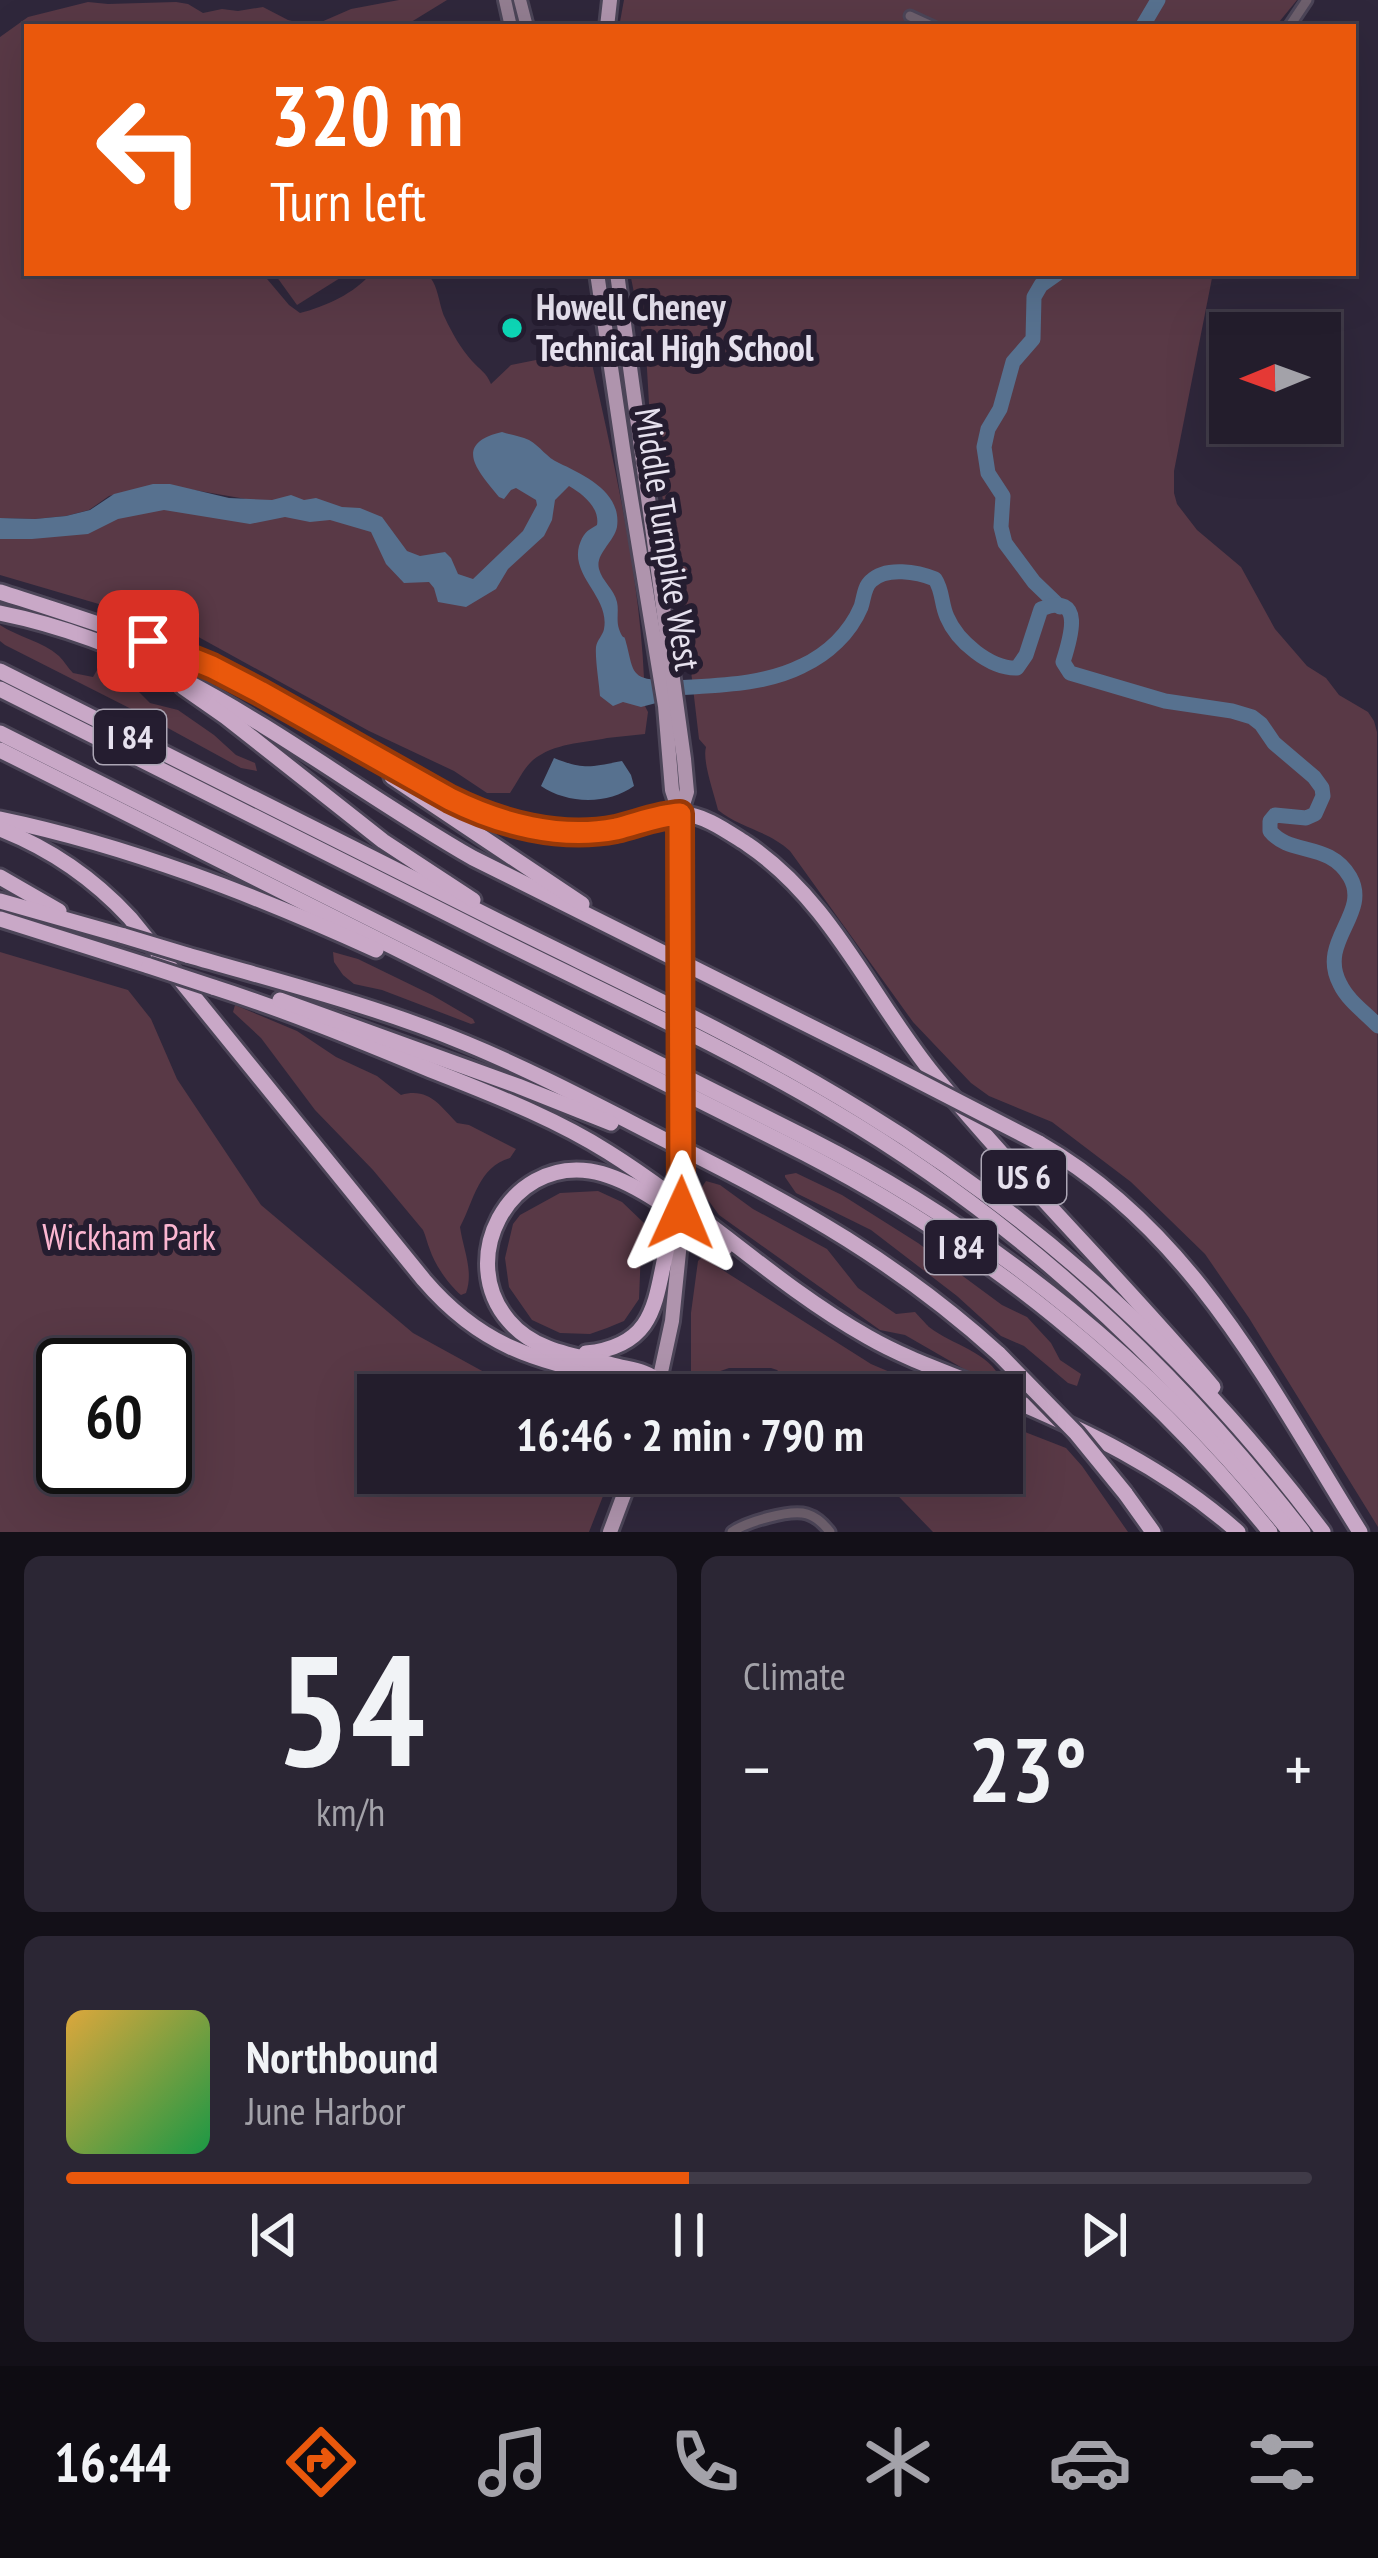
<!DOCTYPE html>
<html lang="en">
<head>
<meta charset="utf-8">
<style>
	:root { --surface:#231d2c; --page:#2b2634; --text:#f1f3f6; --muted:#a3a2a9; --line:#403b48; --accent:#ea580c }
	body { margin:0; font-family:"PT Sans Narrow",sans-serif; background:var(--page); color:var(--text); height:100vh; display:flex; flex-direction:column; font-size:45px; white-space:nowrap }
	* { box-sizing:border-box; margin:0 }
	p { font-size:39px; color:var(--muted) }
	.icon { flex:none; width:66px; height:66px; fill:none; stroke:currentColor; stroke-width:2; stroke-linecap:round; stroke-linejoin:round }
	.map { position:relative; height:1532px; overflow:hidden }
	.panel { display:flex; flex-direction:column; gap:24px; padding:24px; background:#131018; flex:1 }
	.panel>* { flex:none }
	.banner { position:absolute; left:24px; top:24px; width:1332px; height:252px; border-radius:0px; box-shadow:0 12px 48px #0002,0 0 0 3px var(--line); background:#ea580c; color:#fff; overflow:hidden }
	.needle { width:78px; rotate:269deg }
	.tools { position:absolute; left:1209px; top:312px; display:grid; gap:24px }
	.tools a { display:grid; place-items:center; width:132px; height:132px; border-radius:0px; background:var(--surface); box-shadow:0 12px 48px #0002,0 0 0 3px var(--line); font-size:60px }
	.speed { position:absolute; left:36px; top:1338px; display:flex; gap:24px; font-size:60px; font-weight:700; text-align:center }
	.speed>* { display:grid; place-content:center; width:156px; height:156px; border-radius:50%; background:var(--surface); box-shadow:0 12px 48px #0002,0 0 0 3px var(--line); line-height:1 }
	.speed .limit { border:6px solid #111; border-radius:18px; background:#fff; color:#111 }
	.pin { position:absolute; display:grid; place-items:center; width:102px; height:102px; color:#fff; margin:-51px; border-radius:24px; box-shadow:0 6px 18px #0006 }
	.me { position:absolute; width:132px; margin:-66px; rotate:1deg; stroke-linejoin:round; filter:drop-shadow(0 0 9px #0008) }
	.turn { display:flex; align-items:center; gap:42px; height:252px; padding:0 48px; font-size:54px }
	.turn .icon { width:156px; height:156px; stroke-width:2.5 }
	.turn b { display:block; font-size:84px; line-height:102px }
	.big { font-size:90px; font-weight:800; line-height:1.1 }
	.panel .widget { flex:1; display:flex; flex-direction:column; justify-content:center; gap:18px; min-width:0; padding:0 42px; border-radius:18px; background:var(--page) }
	.panel .dial { align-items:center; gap:0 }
	.dial b { font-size:156px; line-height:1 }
	.song { display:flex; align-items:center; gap:36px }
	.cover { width:144px; height:144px; border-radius:18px; background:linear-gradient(135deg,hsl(40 70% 55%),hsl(140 70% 35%)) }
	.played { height:12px; border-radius:6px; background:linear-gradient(90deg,var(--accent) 50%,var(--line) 50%) }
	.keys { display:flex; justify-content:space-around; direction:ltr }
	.heat { display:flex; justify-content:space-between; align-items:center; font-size:66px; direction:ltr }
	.panel .tiles { flex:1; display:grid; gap:24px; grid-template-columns:1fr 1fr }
	.widget:last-child { grid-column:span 2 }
	.trip { position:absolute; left:357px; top:1374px; width:666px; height:120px; border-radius:0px; background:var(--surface); box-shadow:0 12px 48px #0002,0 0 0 3px var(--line); font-weight:800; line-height:120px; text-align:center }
	.tabs { display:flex; height:192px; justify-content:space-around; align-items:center; background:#0e0c12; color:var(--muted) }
	.tabs .icon { width:84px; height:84px }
	.tabs .current { color:var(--accent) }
	.tabs b { font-size:54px; color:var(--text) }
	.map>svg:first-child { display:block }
	.green { fill:#593946; fill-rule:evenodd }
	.water { fill:#57718f }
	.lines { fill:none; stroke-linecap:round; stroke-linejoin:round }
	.river { stroke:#57718f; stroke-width:15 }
	.street-casing { stroke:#4c4558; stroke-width:15 }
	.secondary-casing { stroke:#4c4558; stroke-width:18 }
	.primary-casing { stroke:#4c4558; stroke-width:20 }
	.highway-casing { stroke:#4c4558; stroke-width:21 }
	.street { stroke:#6e606d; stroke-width:9 }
	.secondary { stroke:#937e91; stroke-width:12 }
	.primary { stroke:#af94ad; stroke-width:14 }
	.highway { stroke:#c9a8c7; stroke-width:15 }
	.primary-bridge-casing { stroke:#4c4558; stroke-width:20; stroke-linecap:butt }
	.highway-bridge-casing { stroke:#4c4558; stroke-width:21; stroke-linecap:butt }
	.primary-bridge { stroke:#af94ad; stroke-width:14 }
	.highway-bridge { stroke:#c9a8c7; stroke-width:15 }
	.route-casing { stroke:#983908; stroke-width:30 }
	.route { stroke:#ea580c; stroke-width:21 }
	.poi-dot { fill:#0dd5b5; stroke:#251d30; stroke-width:4.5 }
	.labels { text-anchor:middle; stroke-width:12; stroke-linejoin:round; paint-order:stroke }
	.shield { fill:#251d30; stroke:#aca6b5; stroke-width:3 }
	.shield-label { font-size:33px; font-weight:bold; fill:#e6e1ee }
	.poi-label { font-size:36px; font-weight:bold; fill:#e6e1ee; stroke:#251d30; text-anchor:start }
	.street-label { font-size:36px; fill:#e6e1ee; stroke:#251d30 }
	.park-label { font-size:36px; fill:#fbb6d1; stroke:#251d30 }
</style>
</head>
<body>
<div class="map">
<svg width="1378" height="1532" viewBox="0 0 1378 1532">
	<rect width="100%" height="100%" fill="#2f273b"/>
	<g class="green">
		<path d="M399,0H447L403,27H27V273H262L289,305L300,313C324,307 356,293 371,273H426C439,284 438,303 445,318C452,333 461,349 472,361C480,370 486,372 491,384L511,365L556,356L572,349L579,352L589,350C615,468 643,585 645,706L648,712L645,734L607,738C583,743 554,743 533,760C523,769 517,783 510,793H487L454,771L369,731L184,629L0,575V536L122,506L257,501L159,484L109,496L89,510L66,516L35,519L0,518V37L28,17L88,2L108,4L176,2L188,4L203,13L222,9L238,11L263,7L288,20L312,26L351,9Z"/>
		<path d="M624,0H1297L1275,27H619Z"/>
		<path d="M274,273H348L297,305Z"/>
		<path d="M630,273H1213L1174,471V493L1177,504L1197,530L1241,567L1275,629L1307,666L1326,678L1339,695L1368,712L1374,721L1377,732L1378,1527L1249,1318L1205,1254L1131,1182L1052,1122L989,1096L971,1083L913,1022L790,851C769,831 740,828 718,810C714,793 702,761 706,747L699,739L691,671L684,660L676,625V611L684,591L667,550L666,516L651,438L646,352Z"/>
		<path d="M0,625C18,637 42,641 59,656C64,661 68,668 73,673L93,677L100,665H104L133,686L150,703L178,710L214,735L236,755L255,763L257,771L241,768L155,721L5,645L0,641Z"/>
		<path d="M0,952L128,990L151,1019L177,1079L261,1205L413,1333L484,1372L545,1395H378V1473H612L589,1532H0ZM63,1365H165V1467H63Z"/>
		<path d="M333,952L358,959L432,995L473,1019L475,1023L471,1024L382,990L354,984L343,975L334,962Z"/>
		<path d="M235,1005L297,1031L336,1057L377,1076L401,1095C429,1087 440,1106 457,1123L469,1125L516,1149L510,1158C478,1167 474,1201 460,1227C463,1249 474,1271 466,1293L461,1295C449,1285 435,1265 430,1250C427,1243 426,1236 423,1230L373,1170L315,1110L261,1038L233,1012Z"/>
		<path d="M796,1173L842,1195L918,1243L1002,1305L1027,1317L1051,1343L1060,1360L1081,1374L1077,1386L1068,1383L1024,1346L1001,1336L957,1296L871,1230L796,1193L785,1177V1175Z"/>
		<path d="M706,1181L720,1185L753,1209L827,1249L858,1288L896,1314L915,1312C916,1313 928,1326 929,1327C952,1345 990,1352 1001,1380L994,1381L964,1369L905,1335L880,1330L719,1215L703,1193L702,1187Z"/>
		<path d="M598,1191L622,1202L644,1223L646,1235L641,1250L639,1299L624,1321L607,1328L590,1334L560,1333L532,1320L509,1287L505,1258L513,1224L520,1215L560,1193Z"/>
		<path d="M702,1257L871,1364L944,1395H803L777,1370L771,1368H729L695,1380L691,1376V1313L698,1261Z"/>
		<path d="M1002,1423L1066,1448L1082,1466L1128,1532H933L876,1473H1002Z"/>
	</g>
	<g class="water">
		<path d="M502,432C511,435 521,436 529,440C540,446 547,458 559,463C584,475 622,492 617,527C614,542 595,554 599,569C602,581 614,589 617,602C619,611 616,620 619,629C625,645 623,629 627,646C633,671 632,679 660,680L664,701L641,707L623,702L613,706L600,696C599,683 595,659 596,647C597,640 603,635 604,629C610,597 571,577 579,546C583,534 586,531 597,525C600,508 583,494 569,486L555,500L552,520L544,536L508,569L496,589L466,607L438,602L434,588L429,582L404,583L386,564L371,532L330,520L310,522L285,517L250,524L164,510L118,519L88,534L32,539H0V518L35,519L66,516L90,510L114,494L153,484H170L229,498L272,500L291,495L304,500L316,498L342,507L360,508L382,517L407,551L420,556L445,552L451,558L458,574L473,579L523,531L537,505L536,500L516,488L511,490L504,499L499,497C479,472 451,444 502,432Z"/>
		<path d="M554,758C584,770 591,767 622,761L631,775L634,786C608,805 567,804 541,786Z"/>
	</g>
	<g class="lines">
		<g class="river">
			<path d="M1142,27L1158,0"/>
			<path d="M1058,273L1041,285L1034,297L1033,339L1013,362L1000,409L988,429L984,447L988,473L1003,496L1001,527L1005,543L1034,582L1060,607"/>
			<path d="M663,689C709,685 760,687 802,666C828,654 850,633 861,607C864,598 864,587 871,581C886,566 918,572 935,579C943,591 941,604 947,617C957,641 990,669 1017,668L1026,655L1041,609C1086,591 1070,640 1063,662L1070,673L1165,701L1232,711L1252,717L1261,724L1274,743L1314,777L1322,788L1323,796L1315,814L1306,818L1275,815L1270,821V831C1290,856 1329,841 1350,877C1371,914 1317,941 1340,984C1348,1001 1366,1013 1378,1026"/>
		</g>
		<defs>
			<g id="street">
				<path d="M910,16L934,27"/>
				<path d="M1289,27L1307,0"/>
				<path d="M732,1532C746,1522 790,1509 807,1514C817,1517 824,1524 830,1532"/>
			</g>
			<g id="secondary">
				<path d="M505,0L511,27"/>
				<path d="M520,0L527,27"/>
			</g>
			<g id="primary">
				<path d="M607,27L610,0"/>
				<path d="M597,273L625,462L665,706L672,790L680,814L681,932"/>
				<path d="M617,273L684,759L687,792L680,814"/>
				<path d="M656,1395L672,1321L680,1242"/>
				<path d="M610,1532L632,1473"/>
			</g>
			<g id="highway">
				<path d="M0,592C87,620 173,646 254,689C292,709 329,729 365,751C406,775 448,803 494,817C526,827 559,835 593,832C622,830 652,813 681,814C704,814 728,832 747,844C832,901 871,998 934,1075C1023,1183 1123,1281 1213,1387"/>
				<path d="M0,613C185,650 314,767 473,858L874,1058"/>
				<path d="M0,671C165,754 330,837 494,919C618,981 746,1039 864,1112C1041,1220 1199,1365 1323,1532"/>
				<path d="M183,687L226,717L383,841L473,900"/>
				<path d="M0,689C165,772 330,854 494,937C608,994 724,1046 833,1111C1016,1219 1173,1365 1303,1532"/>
				<path d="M0,733L811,1140C996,1234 1160,1369 1290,1532"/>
				<path d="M0,750L804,1153C984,1246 1143,1374 1270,1532"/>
				<path d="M392,777L582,904"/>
				<path d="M0,819C130,846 255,895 376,950"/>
				<path d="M0,829C51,849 93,878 130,918L424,1280C489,1356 549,1362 641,1384L659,1382"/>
				<path d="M0,877L59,911"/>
				<path d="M0,901L124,936"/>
				<path d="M0,919L149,966"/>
				<path d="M187,955C280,982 376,1006 465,1043C538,1073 608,1111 679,1147C798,1206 900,1264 999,1354"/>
				<path d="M213,987C285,1010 356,1039 426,1068C488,1093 551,1116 608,1152C699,1209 776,1285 868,1337C908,1360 952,1374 994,1392C1083,1429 1166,1468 1238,1532"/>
				<path d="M280,1000L518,1086L611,1123"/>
				<path d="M1039,1143C1193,1231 1270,1388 1360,1532"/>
				<path d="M586,1353C662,1345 654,1293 670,1236"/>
				<path d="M659,1382C647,1371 633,1370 617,1366C579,1356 536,1353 509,1321C456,1260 508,1159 590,1171C636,1178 687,1223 725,1248"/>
				<path d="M1125,1493L1153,1532"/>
			</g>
		</defs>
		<use href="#street" class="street-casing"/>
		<use href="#secondary" class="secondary-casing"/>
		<use href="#primary" class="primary-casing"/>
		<use href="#highway" class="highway-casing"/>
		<use href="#street" class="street"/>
		<use href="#secondary" class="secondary"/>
		<use href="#primary" class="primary"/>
		<use href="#highway" class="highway"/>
		<defs>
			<path id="primary-bridge" d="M680,1242L681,932"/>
			<g id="highway-bridge">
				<path d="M124,936L187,955"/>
				<path d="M149,966L213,987"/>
				<path d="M874,1058L1039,1143"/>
				<path d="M670,1236L681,1213"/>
				<path d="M999,1354L1076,1433L1125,1493"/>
			</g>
		</defs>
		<use href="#primary-bridge" class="primary-bridge-casing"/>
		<use href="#highway-bridge" class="highway-bridge-casing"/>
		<use href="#primary-bridge" class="primary-bridge"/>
		<use href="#highway-bridge" class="highway-bridge"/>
	</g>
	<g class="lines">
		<defs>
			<path id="route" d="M148,641L212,667L260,692L450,799C500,824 560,840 616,829C637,824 658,815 680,814L681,1213"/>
		</defs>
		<use href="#route" class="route-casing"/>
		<use href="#route" class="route"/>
	</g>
	<circle class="poi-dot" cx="512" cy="328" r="12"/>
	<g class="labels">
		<g class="shield">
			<rect x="94" y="710" width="72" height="54" rx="9"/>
			<rect x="982" y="1150" width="84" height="54" rx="9"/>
			<rect x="925" y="1220" width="72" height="54" rx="9"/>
		</g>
		<g class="shield-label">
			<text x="130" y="749">I 84</text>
			<text x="1024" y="1189">US 6</text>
			<text x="961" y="1259">I 84</text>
		</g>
		<g class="poi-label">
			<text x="536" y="320">Howell Cheney<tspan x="536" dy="41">Technical High School</tspan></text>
		</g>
		<g class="street-label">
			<text transform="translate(668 539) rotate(81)" y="13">Middle Turnpike West</text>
		</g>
		<g class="park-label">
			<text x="129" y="1250">Wickham Park</text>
		</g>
	</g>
</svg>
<div class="tools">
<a><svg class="needle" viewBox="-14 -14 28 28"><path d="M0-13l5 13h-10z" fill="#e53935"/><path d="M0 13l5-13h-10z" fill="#a3a2a9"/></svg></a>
</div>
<div class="speed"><div class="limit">60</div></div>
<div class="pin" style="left:148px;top:641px;background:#d93025"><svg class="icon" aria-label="arrive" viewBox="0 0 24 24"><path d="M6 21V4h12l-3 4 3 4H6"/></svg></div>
<svg class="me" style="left:681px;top:1213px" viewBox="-20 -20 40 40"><path d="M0-17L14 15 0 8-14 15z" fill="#ea580c" stroke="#fff" stroke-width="4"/></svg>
<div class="trip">16:46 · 2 min · 790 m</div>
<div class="banner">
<div class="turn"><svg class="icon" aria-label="left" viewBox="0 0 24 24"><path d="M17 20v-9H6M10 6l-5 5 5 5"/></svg><div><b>320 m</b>Turn left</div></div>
</div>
</div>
<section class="panel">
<div class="tiles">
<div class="widget dial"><b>54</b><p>km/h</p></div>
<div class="widget"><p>Climate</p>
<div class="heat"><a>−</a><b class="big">23°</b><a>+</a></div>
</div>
<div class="widget">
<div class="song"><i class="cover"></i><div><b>Northbound</b><p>June Harbor</p></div></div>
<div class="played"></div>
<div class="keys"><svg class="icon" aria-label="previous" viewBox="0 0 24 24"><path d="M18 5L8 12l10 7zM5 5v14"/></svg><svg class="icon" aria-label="pause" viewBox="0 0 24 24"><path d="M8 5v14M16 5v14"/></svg><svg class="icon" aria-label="next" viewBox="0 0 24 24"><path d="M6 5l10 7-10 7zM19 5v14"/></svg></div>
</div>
</div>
</section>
<nav class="tabs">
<b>16:44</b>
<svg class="icon current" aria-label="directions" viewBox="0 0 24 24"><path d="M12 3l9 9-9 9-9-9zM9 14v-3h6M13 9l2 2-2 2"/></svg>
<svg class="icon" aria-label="music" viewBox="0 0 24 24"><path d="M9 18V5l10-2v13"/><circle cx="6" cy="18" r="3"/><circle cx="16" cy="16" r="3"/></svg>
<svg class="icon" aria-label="phone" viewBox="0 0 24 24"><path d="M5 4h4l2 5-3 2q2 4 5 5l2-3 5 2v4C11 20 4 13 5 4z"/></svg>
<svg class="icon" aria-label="climate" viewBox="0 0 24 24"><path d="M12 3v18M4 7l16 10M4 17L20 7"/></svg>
<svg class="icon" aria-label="car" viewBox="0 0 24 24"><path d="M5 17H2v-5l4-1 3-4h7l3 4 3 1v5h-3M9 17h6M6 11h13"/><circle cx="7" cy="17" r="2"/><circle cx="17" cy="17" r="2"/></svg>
<svg class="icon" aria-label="filters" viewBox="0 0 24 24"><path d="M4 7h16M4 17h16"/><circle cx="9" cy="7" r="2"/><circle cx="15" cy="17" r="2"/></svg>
</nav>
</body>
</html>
